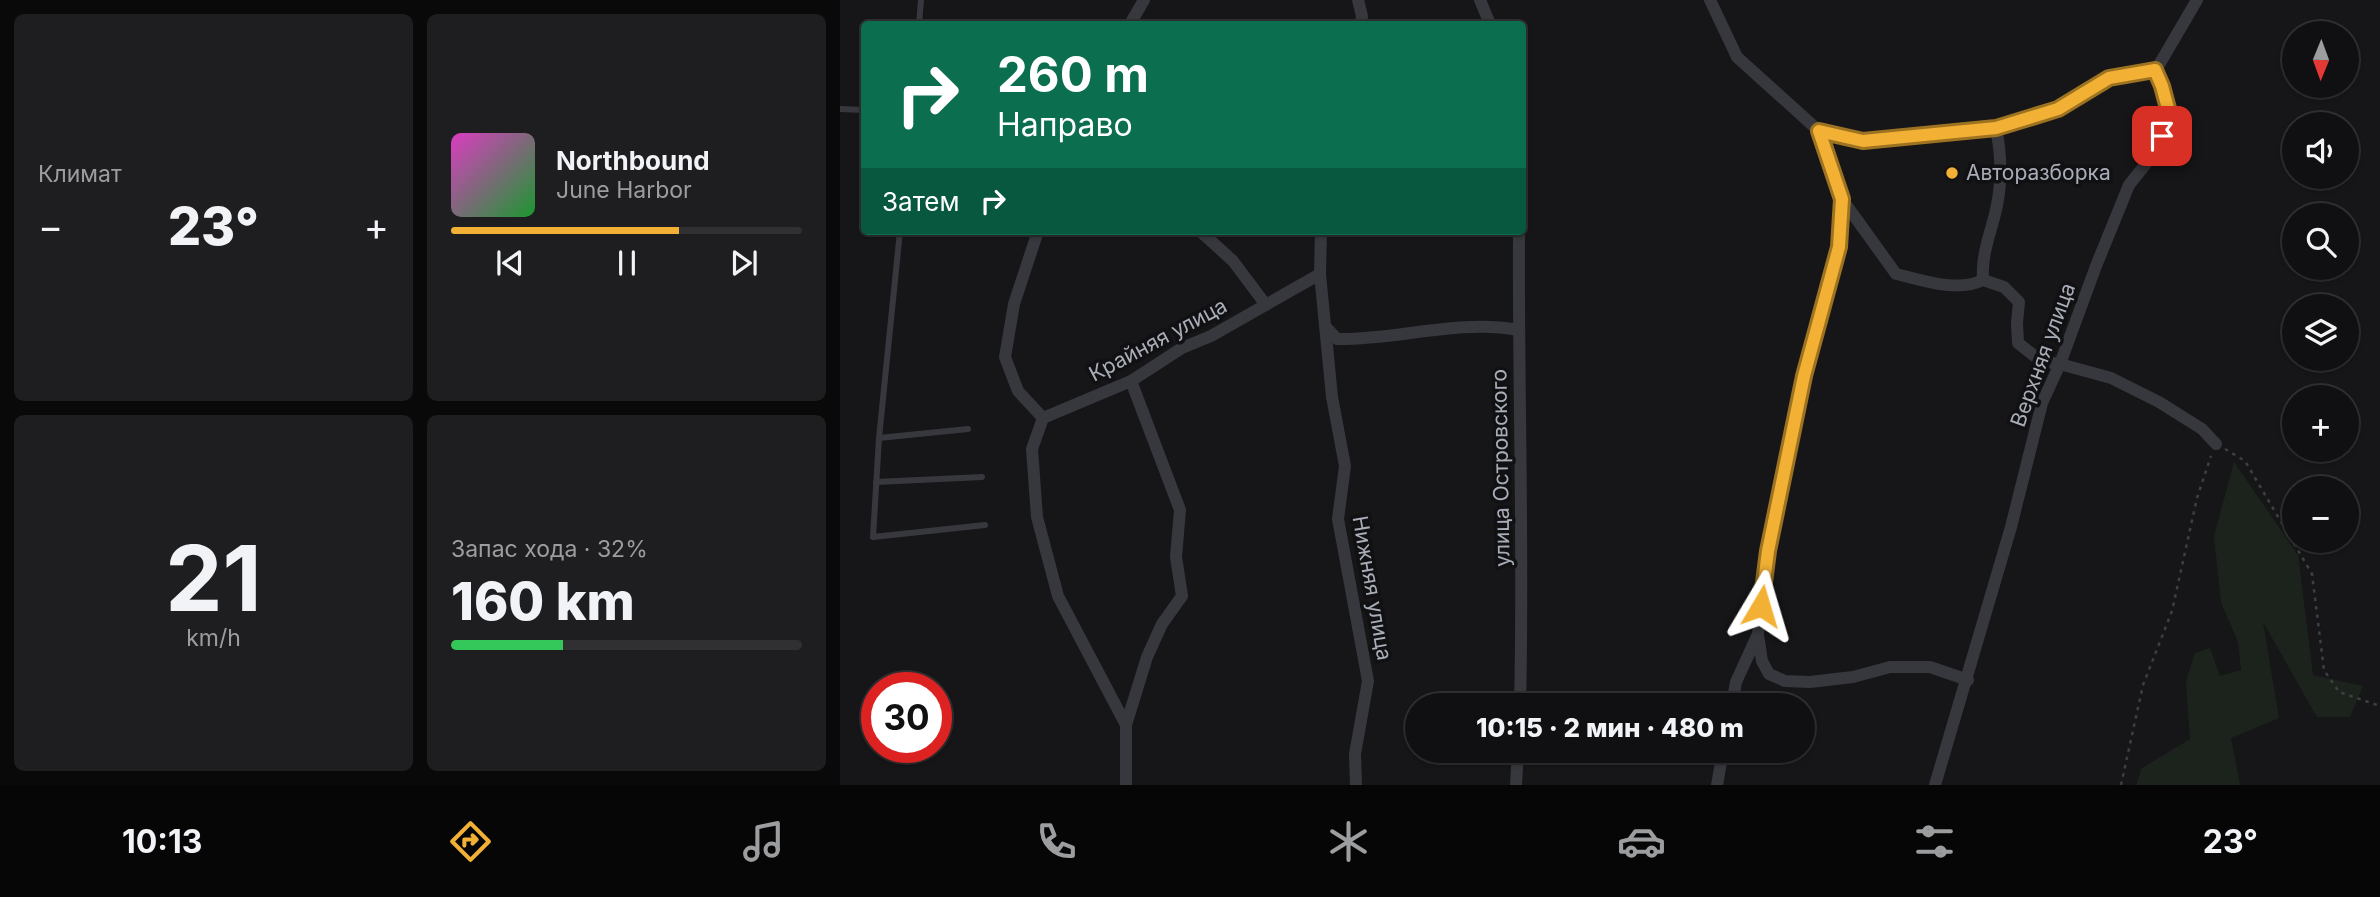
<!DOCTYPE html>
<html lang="ru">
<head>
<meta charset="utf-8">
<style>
	:root { --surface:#101012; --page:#1e1e20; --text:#f1f3f6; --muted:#9c9d9f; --line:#303032; --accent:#f2b134 }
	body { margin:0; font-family:Inter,sans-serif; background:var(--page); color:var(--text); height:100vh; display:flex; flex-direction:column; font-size:26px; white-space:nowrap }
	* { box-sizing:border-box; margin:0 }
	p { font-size:23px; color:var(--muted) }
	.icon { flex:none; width:38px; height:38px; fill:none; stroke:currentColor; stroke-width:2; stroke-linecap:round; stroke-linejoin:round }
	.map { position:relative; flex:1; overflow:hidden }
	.details { display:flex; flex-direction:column; gap:14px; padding:14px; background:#09090a; width:840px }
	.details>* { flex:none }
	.guide { position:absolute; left:21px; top:21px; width:665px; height:214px; border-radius:7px; box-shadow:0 2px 5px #0004,0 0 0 2px var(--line); background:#0b6e4f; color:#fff; overflow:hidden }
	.needle { width:46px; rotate:181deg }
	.tools { position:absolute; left:1442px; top:21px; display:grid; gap:14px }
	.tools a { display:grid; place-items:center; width:77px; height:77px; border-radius:50%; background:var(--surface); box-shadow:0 2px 5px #0004,0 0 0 2px var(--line); font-size:35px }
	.speed { position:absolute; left:21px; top:672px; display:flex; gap:14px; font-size:35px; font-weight:700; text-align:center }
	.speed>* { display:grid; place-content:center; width:91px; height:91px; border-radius:50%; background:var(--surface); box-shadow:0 2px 5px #0004,0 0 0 2px var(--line); line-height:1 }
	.speed .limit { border:10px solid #d22; background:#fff; color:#111 }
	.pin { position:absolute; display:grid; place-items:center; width:60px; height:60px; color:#fff; margin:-30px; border-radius:14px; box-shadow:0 4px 10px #0006 }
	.me { position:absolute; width:77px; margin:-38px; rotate:7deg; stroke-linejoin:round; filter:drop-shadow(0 0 5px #0008) }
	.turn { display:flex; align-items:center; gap:24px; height:147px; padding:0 21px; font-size:32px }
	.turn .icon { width:91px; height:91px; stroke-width:2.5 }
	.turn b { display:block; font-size:49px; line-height:60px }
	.then { display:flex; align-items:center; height:66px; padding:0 21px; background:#0003; gap:14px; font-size:26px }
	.big { font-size:52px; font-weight:800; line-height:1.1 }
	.details .tile { flex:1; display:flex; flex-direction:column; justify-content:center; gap:10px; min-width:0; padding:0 24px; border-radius:10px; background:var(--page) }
	.details .dial { align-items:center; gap:0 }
	.dial b { font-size:91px; line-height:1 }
	.song { display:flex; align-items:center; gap:21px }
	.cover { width:84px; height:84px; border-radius:10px; background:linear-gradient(135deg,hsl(310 70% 55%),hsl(130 70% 35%)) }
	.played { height:7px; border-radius:4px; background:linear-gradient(90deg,var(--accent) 65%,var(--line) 65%) }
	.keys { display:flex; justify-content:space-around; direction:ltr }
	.heat { display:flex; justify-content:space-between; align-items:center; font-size:38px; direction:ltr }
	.charge { height:10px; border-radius:5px; background:linear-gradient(90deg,#34c759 32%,var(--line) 0) }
	.details .tiles { flex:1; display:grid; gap:14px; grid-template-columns:repeat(2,1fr) }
	.trip { position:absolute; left:565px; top:693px; width:410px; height:70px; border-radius:35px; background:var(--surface); box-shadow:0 2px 5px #0004,0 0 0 2px var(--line); font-weight:800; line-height:70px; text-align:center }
	.tabs { display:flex; height:112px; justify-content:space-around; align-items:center; background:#060607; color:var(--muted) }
	.tabs .icon { width:49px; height:49px }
	.tabs .current { color:var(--accent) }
	.tabs b { font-size:32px; color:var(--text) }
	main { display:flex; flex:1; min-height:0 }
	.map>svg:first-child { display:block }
	.green { fill:#1c231d }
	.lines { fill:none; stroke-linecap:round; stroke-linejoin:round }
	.path { stroke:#3d3f44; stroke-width:2.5; stroke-dasharray:3.5 5; stroke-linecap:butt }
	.lane { stroke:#37383d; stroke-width:6 }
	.street { stroke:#37383d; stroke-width:12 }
	.route-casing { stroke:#9d7322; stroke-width:18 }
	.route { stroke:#f2b134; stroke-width:12 }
	.poi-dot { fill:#f2b134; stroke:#111113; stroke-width:2.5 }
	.labels { text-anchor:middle; stroke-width:7; stroke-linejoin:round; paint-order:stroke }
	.poi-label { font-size:21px; fill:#a8adb8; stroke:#111113; text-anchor:start }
	.street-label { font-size:21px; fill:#a8adb8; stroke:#111113 }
</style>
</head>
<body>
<main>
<section class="details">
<div class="tiles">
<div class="tile"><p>Климат</p>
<div class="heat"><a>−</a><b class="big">23°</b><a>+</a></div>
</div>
<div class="tile">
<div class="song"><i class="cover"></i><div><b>Northbound</b><p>June Harbor</p></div></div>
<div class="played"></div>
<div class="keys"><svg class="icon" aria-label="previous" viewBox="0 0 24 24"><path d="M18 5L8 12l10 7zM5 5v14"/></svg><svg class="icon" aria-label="pause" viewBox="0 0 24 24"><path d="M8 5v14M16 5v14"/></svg><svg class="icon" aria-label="next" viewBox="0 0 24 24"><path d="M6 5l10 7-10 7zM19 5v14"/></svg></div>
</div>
<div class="tile dial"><b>21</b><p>km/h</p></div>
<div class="tile"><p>Запас хода · 32%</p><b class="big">160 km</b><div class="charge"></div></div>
</div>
</section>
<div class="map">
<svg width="1540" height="785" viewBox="0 0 1540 785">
	<rect width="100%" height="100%" fill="#161618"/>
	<path class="green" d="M1394,462L1458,555L1473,675L1523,686L1510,717H1477L1423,622L1439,718L1391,738L1400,785H1296L1302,768L1350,739L1346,681L1355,653L1370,648L1380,676L1401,670L1398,642L1381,602L1374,536Z"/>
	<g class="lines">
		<g class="path">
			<path d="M1385,449L1405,461L1472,574L1484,670L1499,692L1540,706"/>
			<path d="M1281,785L1303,685L1332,611L1357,498L1371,456"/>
		</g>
		<g class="lane">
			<path d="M79,24L81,0"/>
			<path d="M0,109L24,110"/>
			<path d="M60,231L39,438L33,537L145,525"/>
			<path d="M39,438L128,429"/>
			<path d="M36,482L142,477"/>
		</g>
		<g class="street">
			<path d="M518,0L522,16L521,24"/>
			<path d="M640,0L650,24"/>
			<path d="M870,0L897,57L979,131L1023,141L1156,128L1218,109L1269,78L1316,70"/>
			<path d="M290,24L304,0"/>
			<path d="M1002,199L1056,274C1083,280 1117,293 1143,280L1164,287L1179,302L1177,323L1178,343L1201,361L1220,364L1271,378L1319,402L1362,429L1376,444"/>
			<path d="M198,231L174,304L165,357L178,391L203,418L291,381L342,348L371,336L480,274"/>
			<path d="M360,231L393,261L426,305"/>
			<path d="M481,231L480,274L492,397L505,466L498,519L528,681L515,754L516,785"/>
			<path d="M679,231C678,389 684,547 680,705"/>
			<path d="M1143,280C1141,252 1152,231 1157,205C1162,180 1161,153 1156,128"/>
			<path d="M485,326L497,339C557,340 618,319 678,330"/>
			<path d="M203,418L192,449L197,517L218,596L286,725L307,657L322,624L342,596L336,557L340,510L291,381"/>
			<path d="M918,635L922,661L929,674L945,681L970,682L1013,677L1050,667H1090L1128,680"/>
			<path d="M892,705L896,682L918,634L928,551L936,511L964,376L998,247L1002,199L979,131"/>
			<path d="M286,725V785"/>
			<path d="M676,785L678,751"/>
			<path d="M877,785L883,751"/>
			<path d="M1095,785L1171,527L1202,403L1220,364L1256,266L1289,185L1313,155L1330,116L1322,86L1316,70L1357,0"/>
		</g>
	</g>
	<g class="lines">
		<defs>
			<path id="route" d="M921,606L928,551L964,376L999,247L1002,199L979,131L1023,141L1156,128L1218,109L1269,78L1315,70L1322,86L1330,116L1322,136"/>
		</defs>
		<use href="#route" class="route-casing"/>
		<use href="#route" class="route"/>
	</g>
	<circle class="poi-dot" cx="1112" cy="173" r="7"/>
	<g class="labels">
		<g class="poi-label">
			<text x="1126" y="180">Авторазборка</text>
		</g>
		<g class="street-label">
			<text transform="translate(318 340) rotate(-28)" y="7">Крайняя улица</text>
			<text transform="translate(1203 355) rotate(-70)" y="7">Верхняя улица</text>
			<text transform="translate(661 468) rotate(-91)" y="7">улица Островского</text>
			<text transform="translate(532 588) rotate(80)" y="7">Нижняя улица</text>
		</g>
	</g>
</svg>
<div class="tools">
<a><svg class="needle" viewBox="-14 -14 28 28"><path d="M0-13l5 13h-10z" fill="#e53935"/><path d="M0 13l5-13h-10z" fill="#9c9d9f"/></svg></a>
<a><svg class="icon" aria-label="sound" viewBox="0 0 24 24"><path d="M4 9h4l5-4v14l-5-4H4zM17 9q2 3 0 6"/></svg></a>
<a><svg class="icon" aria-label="search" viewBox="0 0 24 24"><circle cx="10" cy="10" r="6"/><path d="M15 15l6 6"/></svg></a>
<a><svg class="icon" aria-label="layers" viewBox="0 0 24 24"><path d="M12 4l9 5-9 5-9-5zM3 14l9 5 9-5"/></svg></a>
<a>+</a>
<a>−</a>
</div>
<div class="speed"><div class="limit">30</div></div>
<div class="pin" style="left:1322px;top:136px;background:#d93025"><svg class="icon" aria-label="arrive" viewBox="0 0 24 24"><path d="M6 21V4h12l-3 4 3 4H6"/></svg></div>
<svg class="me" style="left:921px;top:606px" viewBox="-20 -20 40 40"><path d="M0-17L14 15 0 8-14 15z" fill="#f2b134" stroke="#fff" stroke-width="4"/></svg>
<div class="trip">10:15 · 2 мин · 480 m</div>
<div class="guide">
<div class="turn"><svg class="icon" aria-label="right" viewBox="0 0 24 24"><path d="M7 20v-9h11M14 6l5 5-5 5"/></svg><div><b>260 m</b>Направо</div></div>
<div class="then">Затем<svg class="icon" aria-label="right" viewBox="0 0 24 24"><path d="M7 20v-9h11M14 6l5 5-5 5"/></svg></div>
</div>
</div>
</main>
<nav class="tabs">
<b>10:13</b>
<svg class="icon current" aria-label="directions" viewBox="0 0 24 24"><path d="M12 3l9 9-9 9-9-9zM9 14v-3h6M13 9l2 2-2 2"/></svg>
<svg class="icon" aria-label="music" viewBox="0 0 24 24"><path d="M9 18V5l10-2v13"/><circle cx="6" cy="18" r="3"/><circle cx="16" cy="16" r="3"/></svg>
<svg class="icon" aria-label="phone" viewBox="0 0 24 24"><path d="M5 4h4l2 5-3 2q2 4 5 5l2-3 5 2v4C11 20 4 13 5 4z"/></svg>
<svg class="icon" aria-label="climate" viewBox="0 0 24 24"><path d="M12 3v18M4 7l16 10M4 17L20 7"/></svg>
<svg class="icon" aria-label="car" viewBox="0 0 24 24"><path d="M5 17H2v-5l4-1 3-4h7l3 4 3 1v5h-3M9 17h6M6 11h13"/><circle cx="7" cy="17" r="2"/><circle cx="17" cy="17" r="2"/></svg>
<svg class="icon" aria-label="filters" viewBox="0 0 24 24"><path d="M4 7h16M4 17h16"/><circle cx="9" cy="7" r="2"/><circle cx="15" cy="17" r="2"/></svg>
<b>23°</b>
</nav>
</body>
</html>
